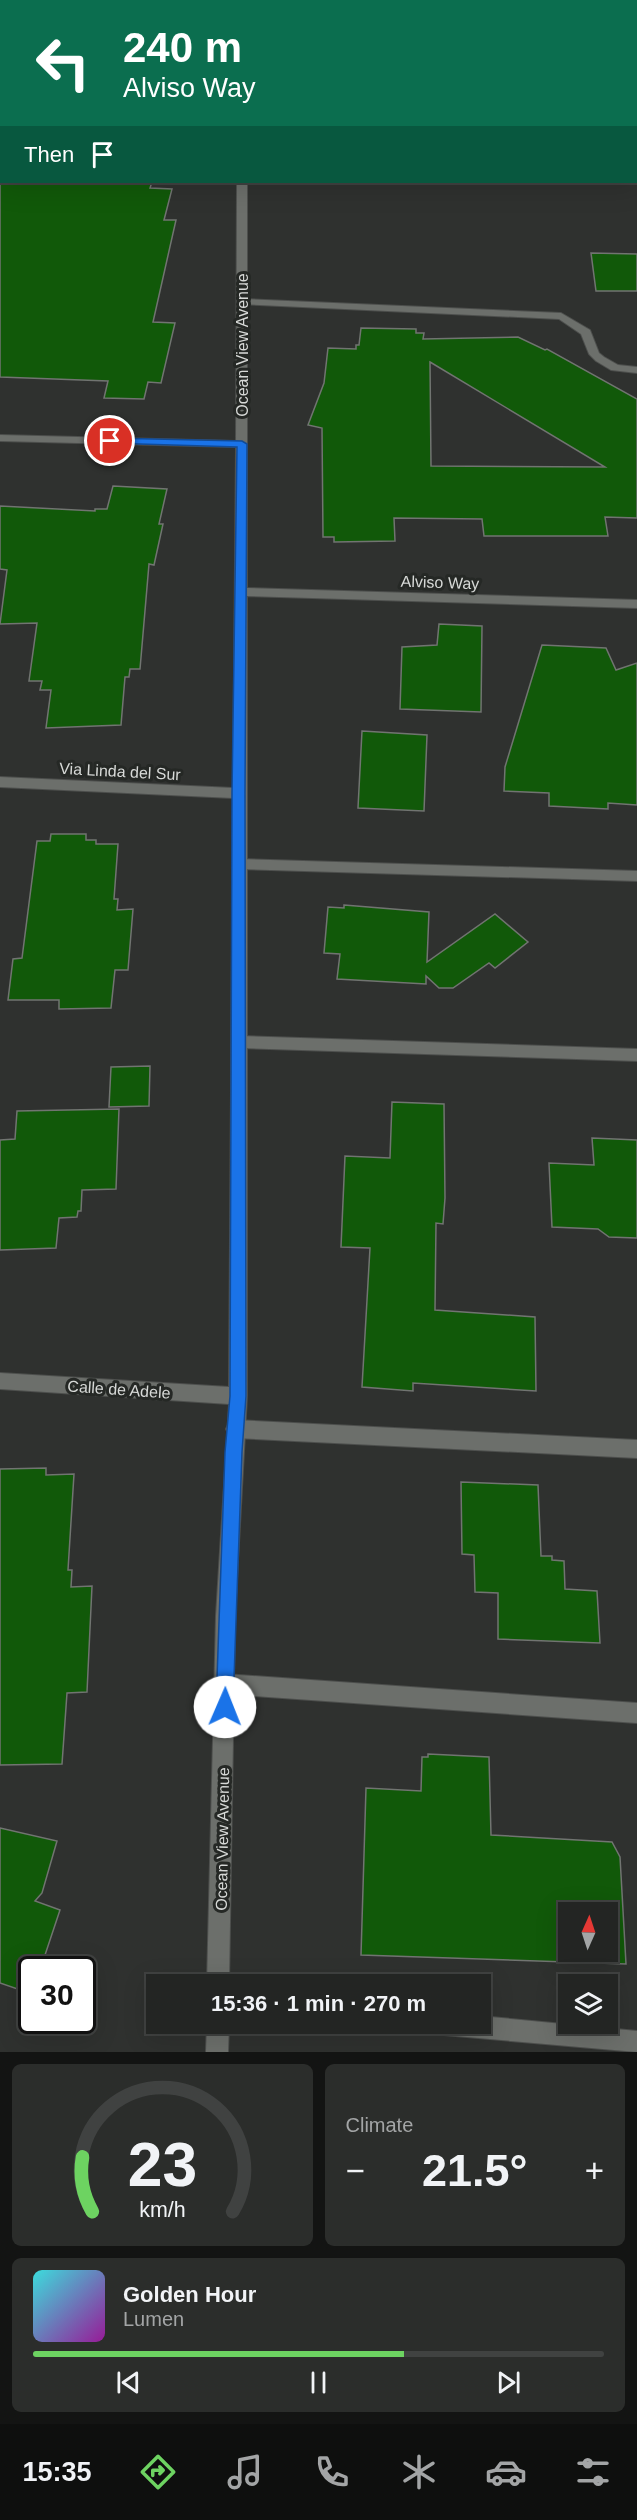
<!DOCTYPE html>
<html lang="en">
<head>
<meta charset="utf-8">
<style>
	:root { --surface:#232523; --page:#2b2d2b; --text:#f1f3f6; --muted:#a3a5a6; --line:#404241; --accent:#6dd361 }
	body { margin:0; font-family:Arial,sans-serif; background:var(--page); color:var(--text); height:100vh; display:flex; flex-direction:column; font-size:22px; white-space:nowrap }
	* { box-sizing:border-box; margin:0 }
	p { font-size:20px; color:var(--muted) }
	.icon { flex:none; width:33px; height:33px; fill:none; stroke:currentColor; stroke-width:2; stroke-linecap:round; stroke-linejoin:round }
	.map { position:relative; height:2052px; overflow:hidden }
	.sheet { display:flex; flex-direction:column; gap:12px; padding:12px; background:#131413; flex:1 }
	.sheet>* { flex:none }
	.hud { position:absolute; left:0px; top:0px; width:638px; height:183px; box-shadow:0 6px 24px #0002,0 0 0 2px var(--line); background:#0b6e4f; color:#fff; overflow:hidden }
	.needle { width:39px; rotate:3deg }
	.controls { position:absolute; left:558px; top:1902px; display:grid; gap:12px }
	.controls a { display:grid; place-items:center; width:60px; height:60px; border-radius:0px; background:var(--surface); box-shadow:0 6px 24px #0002,0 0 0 2px var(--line); font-size:30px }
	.speed { position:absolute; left:18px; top:1956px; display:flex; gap:12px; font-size:30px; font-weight:700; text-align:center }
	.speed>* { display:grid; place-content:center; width:78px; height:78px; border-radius:50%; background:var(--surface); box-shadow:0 6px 24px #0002,0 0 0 2px var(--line); line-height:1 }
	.speed .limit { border:3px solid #111; border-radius:9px; background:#fff; color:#111 }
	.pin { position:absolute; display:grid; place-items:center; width:51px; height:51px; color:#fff; margin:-26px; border:3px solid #fff; border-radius:50%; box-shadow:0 2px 6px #0007 }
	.me { position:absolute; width:66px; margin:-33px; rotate:1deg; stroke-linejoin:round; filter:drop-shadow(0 0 4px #0008) }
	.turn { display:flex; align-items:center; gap:21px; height:126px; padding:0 24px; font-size:27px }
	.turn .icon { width:78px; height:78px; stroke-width:2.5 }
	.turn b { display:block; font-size:42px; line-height:51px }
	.then { display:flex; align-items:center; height:57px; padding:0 24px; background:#0003; gap:12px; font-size:22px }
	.big { font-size:45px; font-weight:700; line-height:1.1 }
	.sheet .tile { flex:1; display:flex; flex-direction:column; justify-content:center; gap:9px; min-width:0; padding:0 21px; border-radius:9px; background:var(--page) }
	.sheet .dial { align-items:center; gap:0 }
	.dial svg { height:156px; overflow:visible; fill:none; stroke:var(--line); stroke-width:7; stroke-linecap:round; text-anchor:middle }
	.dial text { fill:var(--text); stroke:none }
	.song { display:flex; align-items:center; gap:18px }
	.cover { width:72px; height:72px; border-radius:9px; background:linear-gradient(135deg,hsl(180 70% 55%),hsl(300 70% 35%)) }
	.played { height:6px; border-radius:3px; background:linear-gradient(90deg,var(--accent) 65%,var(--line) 65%) }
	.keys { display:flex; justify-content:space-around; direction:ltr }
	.heat { display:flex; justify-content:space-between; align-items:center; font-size:33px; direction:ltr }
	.sheet .tiles { flex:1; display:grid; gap:12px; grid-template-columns:1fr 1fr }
	.tile:last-child { grid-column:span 2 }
	.trip { position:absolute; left:146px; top:1974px; width:345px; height:60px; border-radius:0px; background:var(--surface); box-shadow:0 6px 24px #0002,0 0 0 2px var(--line); font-weight:700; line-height:60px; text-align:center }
	.dock { display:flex; height:96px; justify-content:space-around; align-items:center; background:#0e0f0e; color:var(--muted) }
	.dock .icon { width:42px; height:42px }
	.dock .selected { color:var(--accent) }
	.dock b { font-size:27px; color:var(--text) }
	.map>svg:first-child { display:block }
	.building { fill:#115909; stroke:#717471; stroke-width:1.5; fill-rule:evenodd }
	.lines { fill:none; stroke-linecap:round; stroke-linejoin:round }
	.lane-casing { stroke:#4d4f4d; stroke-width:2 }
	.street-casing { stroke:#4d4f4d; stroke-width:2 }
	.lane { fill:#6c6f6b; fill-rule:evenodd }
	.street { fill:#6c6f6b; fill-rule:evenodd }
	.route { fill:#1a73e8; stroke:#114b97; stroke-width:1.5 }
	.labels { text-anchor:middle; stroke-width:6; stroke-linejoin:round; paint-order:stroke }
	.street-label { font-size:16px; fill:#d7d9d7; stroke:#252825 }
</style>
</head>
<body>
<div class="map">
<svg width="637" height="2052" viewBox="0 0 637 2052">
	<rect width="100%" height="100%" fill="#2f312f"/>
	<g class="building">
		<path d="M0,182H152L150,188L172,189L164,220H176L153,322L175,323L161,383L148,382L144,399L104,398L108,381L0,377Z"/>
		<path d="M591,253L637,254V291H596Z"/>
		<path d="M361,328L416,329V333H424L423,339L518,337L545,350L547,349L637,399V518L605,517L608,536H484L482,519L394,518L395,541L334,542V537H323L322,428L308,425L324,383L328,348L356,349V345H359ZM430,362L605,467L431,466Z"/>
		<path d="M113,486L167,489L159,524H163L154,565L149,564L140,669H130L129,677H125L121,725L46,728L51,690H40L42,681H29L37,623L0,624L7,570L0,569V506L95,511V509H107Z"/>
		<path d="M439,624L482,626L481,712L400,709L402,647L437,645Z"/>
		<path d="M542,645L606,648L616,670L637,663V805L608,803V809L549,806V793L504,791L505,767Z"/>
		<path d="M362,731L427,735L424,811L358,808Z"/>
		<path d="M51,834H86V840H96V844H118L114,899H118L117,910L133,909L128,970H115L111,1008L59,1009V1000H8L13,959L22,958L37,841H50Z"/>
		<path d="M344,905L429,912L427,962L495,914L528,942L495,968L489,963L453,988H439L426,976V984L337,979L340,954L324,953L328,907L344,908Z"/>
		<path d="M150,1066L149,1106L109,1107L111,1067Z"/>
		<path d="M392,1102L444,1104L445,1198L443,1224L436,1223L435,1310L535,1317L536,1391L413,1383V1391L362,1387L370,1248L341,1247L345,1156L390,1158Z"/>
		<path d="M119,1109L116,1189L82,1190L81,1211H78L77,1217L59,1218L56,1248L0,1250V1140L15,1139L17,1111Z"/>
		<path d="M592,1138L637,1140V1238L609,1237L598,1229L552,1227L549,1163L594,1165Z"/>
		<path d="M46,1468V1475L74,1474L68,1570H72L71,1587L92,1586L87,1692L67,1693L62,1764L0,1765V1469Z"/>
		<path d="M461,1482L538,1485L541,1556H552V1560L564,1561L565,1589L597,1591L600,1643L498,1639V1593L475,1592L474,1555L462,1554Z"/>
		<path d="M428,1754L489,1757L491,1835L612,1842L620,1857L626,1964L361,1955L366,1788L421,1791L422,1757H428ZM568,1912H608V1952H568Z"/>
		<path d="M0,1828L57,1841L42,1893L35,1901L60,1910L40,1970H32V1994L0,1983Z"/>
	</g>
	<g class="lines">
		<defs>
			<g id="lane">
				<path d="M242,299L561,313L590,330L599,353L604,357L618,365L637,367V373L611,370L596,361L589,354L581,334L559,319L238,304V300Z"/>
				<path d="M239,859L637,871V881L239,869L232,864Z"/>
				<path d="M240,1036L637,1049V1061L240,1048L235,1046L232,1042L235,1038Z"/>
				<path d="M235,1420L637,1440V1458L235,1438L229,1435L226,1429L229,1423Z"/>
				<path d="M225,1674L637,1703V1723L225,1694L218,1691L215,1684L218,1677Z"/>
				<path d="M480,2016L637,2031V2052L444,2035L436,2032L433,2024H480Z"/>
			</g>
			<g id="street">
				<rect x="243" y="0" width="8" height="2"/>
				<rect x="636" y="33" width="1" height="4"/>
				<path d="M237,182H247V588L637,600V608L247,596V1396L235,1616L229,1984H207L216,1616L229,1404L0,1389V1373L229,1387L233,798L0,787V777L233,788L236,447L0,441V435L236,441Z"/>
				<path d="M207,2024H229L228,2052H206Z"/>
			</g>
		</defs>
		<use href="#lane" class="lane-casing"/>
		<use href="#street" class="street-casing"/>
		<use href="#lane" class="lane"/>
		<use href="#street" class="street"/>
	</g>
	<path class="route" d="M110,438L242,441L247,444L245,793L246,1396L242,1452L233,1707L231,1714L225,1716L218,1714L216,1707L225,1452L230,1396L232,793L237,447L106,443V439Z"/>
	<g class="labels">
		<g class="street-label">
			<text transform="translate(242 345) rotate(-90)" y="6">Ocean View Avenue</text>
			<text transform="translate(440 582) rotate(2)" y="6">Alviso Way</text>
			<text transform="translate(120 771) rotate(3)" y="6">Via Linda del Sur</text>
			<text transform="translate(119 1389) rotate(4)" y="6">Calle de Adele</text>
			<text transform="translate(222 1839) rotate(-89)" y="6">Ocean View Avenue</text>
		</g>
	</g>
</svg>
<div class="controls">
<a><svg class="needle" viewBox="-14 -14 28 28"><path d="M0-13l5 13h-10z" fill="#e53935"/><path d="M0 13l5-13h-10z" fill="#a3a5a6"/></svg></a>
<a><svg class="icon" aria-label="layers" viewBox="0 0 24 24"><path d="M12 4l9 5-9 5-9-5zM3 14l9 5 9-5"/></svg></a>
</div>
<div class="speed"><div class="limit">30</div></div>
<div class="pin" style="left:110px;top:441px;background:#d93025"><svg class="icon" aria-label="arrive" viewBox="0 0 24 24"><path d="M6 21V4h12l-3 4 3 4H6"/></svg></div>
<svg class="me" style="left:225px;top:1707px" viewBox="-20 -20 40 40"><circle r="19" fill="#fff"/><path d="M0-13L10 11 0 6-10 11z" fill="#1a73e8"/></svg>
<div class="trip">15:36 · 1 min · 270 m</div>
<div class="hud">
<div class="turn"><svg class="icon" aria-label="left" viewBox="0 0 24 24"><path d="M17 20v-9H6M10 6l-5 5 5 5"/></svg><div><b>240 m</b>Alviso Way</div></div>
<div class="then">Then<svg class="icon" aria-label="arrive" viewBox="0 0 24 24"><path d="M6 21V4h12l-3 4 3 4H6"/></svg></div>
</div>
</div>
<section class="sheet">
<div class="tiles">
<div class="tile dial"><svg viewBox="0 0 100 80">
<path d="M14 69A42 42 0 1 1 86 69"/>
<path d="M14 69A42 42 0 0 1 9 41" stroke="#6dd361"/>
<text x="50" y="56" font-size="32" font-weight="700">23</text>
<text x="50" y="72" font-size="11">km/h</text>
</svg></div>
<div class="tile"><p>Climate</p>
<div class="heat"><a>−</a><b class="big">21.5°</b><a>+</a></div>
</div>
<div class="tile">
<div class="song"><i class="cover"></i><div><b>Golden Hour</b><p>Lumen</p></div></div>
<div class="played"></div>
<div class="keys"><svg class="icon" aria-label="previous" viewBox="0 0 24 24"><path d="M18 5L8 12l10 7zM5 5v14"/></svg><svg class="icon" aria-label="pause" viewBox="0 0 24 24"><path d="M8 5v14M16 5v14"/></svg><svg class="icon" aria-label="next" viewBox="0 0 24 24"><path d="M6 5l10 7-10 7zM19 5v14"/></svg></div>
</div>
</div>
</section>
<nav class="dock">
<b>15:35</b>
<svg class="icon selected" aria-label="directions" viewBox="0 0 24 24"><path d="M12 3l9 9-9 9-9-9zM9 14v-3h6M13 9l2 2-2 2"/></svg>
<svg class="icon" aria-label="music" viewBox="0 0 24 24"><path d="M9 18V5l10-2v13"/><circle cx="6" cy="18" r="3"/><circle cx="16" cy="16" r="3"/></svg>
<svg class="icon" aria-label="phone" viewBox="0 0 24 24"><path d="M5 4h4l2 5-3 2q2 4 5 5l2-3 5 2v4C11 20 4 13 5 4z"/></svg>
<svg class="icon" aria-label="climate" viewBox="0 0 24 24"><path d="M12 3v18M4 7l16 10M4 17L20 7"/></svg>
<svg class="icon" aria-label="car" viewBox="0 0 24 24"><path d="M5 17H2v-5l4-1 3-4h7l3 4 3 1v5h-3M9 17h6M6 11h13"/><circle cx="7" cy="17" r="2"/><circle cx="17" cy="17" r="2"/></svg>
<svg class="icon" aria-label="filters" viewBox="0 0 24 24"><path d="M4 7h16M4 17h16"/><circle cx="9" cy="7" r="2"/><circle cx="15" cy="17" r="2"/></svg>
</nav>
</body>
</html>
